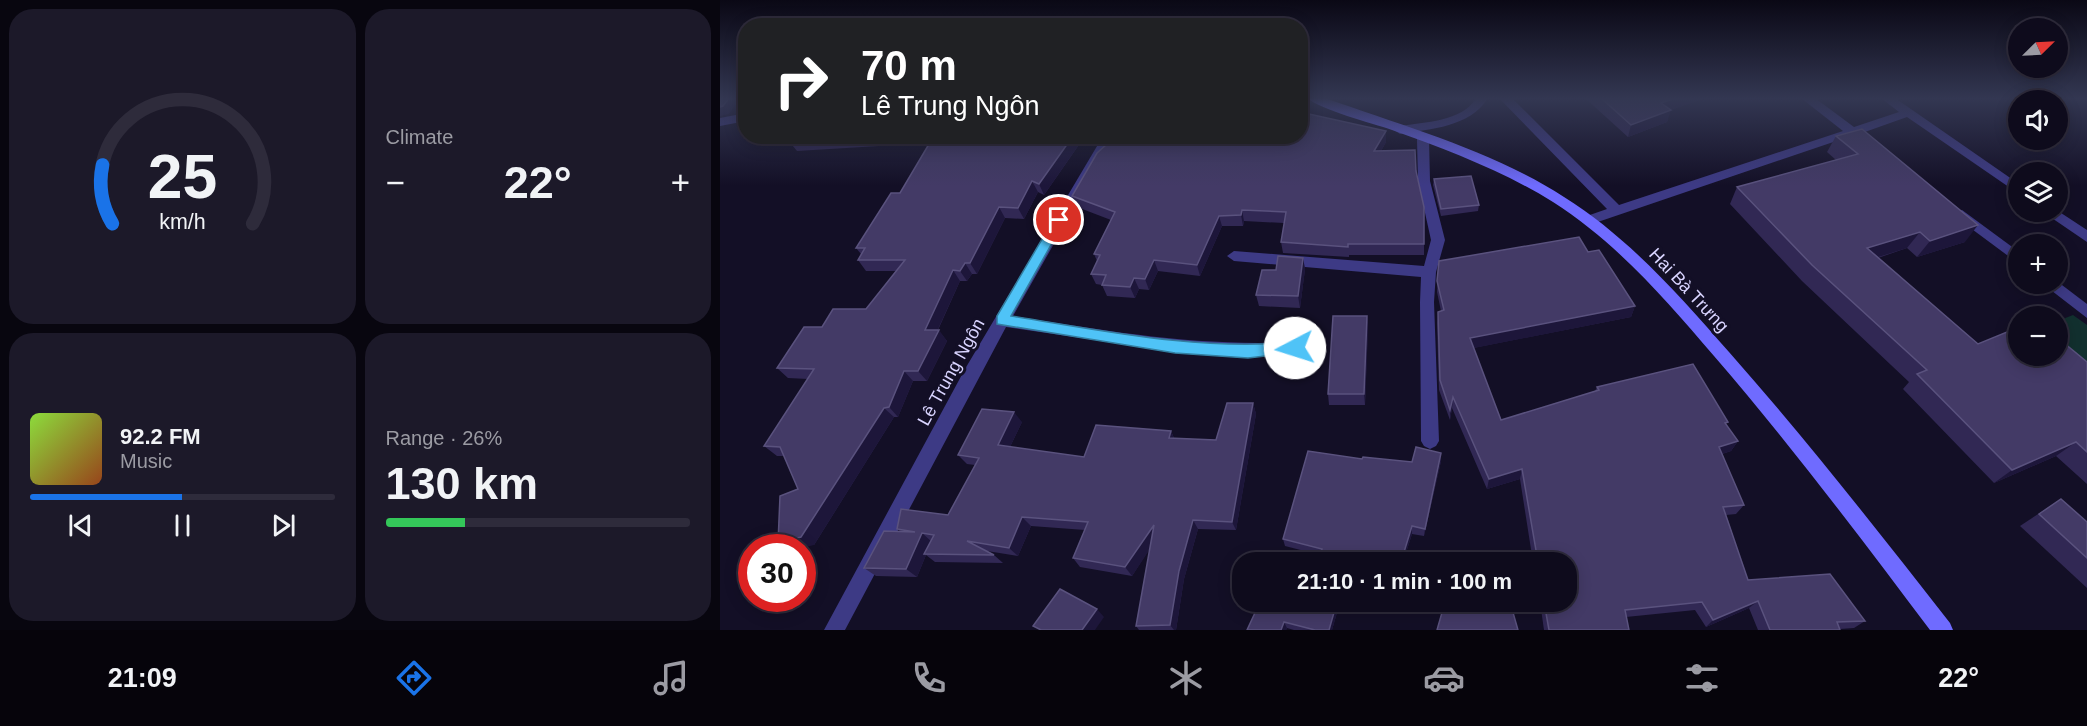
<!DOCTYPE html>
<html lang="en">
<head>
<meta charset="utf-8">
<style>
	:root { --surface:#0e0b1c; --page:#1c1929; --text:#f1f3f6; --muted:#9b9ba3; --line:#2e2b3b; --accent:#1a73e8 }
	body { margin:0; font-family:Arial,sans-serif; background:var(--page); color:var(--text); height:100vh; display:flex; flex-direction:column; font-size:22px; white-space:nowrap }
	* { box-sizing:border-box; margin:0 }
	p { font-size:20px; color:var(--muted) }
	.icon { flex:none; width:33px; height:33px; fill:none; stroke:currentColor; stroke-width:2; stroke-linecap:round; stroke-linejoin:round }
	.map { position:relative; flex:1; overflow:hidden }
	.side { display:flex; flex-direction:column; gap:9px; padding:9px; background:#08060f; width:720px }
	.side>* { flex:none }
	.guide { position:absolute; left:18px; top:18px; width:570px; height:126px; border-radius:24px; box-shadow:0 3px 15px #0003,0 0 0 2px var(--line); background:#202124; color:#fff; overflow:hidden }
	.needle { width:39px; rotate:66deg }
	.fabs { position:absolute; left:1288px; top:18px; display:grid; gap:12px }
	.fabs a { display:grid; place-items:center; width:60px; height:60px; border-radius:50%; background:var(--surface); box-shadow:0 3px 15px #0003,0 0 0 2px var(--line); font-size:30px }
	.speed { position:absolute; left:18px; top:534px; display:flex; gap:12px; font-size:30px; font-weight:700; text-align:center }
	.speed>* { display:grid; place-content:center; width:78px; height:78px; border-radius:50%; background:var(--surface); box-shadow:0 3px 15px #0003,0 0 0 2px var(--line); line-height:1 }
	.speed .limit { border:9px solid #d22; background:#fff; color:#111 }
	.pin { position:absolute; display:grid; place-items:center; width:51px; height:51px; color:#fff; margin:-26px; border:3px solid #fff; border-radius:50%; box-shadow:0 2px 6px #0007 }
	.me { position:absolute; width:66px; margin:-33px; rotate:265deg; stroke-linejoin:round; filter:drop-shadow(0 0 4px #0008) }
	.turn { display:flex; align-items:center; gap:21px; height:126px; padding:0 24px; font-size:27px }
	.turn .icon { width:78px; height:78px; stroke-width:2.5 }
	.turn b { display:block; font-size:42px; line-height:51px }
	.big { font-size:45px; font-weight:700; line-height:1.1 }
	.side .card { flex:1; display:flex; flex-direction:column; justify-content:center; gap:9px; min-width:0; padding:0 21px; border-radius:24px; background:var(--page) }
	.side .dial { align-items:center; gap:0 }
	.dial svg { height:156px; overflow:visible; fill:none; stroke:var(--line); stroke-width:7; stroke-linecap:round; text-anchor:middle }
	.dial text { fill:var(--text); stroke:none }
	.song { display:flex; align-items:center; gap:18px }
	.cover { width:72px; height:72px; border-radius:9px; background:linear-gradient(135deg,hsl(90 70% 55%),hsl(20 70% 35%)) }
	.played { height:6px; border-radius:3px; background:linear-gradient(90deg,var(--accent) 50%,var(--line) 50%) }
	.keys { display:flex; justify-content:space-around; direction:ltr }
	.heat { display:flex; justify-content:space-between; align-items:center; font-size:33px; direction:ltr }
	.charge { height:9px; border-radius:4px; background:linear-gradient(90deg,#34c759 26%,var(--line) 0) }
	.side .tiles { flex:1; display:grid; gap:9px; grid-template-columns:repeat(2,1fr) }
	.trip { position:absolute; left:512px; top:552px; width:345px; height:60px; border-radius:24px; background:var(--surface); box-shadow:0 3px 15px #0003,0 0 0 2px var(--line); font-weight:700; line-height:60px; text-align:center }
	.tabs { display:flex; height:96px; justify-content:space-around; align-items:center; background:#06040b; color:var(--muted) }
	.tabs .icon { width:42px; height:42px }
	.tabs .active { color:var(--accent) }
	.tabs b { font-size:27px; color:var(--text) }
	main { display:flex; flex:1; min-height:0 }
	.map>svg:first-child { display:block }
	.green { fill:#12302f }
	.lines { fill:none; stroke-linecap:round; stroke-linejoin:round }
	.street { fill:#3d3a85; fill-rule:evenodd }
	.secondary { fill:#6f6bff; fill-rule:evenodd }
	.wall { fill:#312854 }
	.shaded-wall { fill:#1d163a }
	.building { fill:#433a66; stroke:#5a527e; stroke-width:1.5 }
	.route { fill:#4fc3f7; stroke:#337fa1; stroke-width:1.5 }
	.labels { text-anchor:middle; stroke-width:6; stroke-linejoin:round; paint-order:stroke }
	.street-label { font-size:18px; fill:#d9d4ff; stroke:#130f26 }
</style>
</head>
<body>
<main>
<section class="side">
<div class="tiles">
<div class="card dial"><svg viewBox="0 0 100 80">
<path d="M14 69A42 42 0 1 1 86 69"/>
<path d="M14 69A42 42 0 0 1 9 39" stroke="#1a73e8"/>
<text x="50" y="56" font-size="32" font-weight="700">25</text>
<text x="50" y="72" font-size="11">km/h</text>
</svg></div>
<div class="card"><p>Climate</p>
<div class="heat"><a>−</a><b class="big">22°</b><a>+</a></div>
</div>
<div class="card">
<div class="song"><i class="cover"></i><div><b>92.2 FM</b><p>Music</p></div></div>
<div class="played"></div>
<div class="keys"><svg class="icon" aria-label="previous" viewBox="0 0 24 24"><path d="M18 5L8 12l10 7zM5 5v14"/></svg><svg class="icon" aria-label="pause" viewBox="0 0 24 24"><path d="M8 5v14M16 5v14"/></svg><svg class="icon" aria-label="next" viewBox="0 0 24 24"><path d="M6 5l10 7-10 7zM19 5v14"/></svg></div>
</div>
<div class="card"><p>Range · 26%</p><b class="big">130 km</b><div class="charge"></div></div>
</div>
</section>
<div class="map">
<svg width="1367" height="630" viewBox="0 0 1367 630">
	<rect width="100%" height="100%" fill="#130f26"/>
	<path class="green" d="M1353,315L1367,325V393L1338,356V321Z"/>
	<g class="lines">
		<g class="street">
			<path d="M756,98H768C750,127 711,129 680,134L674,130L680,126C704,122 742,122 756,98Z"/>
			<path d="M779,98H792L899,205L1123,131L1081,98H1095L1134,127L1179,112L1161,98H1175L1299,184V194L1187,117L1142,133L1146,137L1144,140H1136L1131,136L869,225L862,220L864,217L887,209Z"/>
			<path d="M26,113V121L0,126V118Z"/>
			<path d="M703,135L709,139L710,181L725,240L716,272L714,302L719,441L716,446L710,449L704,446L701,441L700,302L701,277L514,261L507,256L514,251L704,266L711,240L698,181L697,139Z"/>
			<path d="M383,136H395L293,316C387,331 479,347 575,342L580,344L583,348L580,352L538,356L464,353L286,327L125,630H104L245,369Z"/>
			<path d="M1242,210L1299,252V264L1237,218L1235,215Z"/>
			<path d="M1338,211L1367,230V242L1323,212Z"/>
			<path d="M1338,282L1367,304V318L1323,284Z"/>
		</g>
		<path class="secondary" d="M587,98H605C686,127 771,150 844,197C908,237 959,295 1009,352C1086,439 1158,531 1230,623L1233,630H1210C1140,537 1070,444 994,356C946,300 896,242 833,202C783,171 728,150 672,130C652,123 601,110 587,98Z"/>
	</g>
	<g class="wall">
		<path d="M865,98H985L950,110L947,122L908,137Z"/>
		<path d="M73,136H365L324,195L318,192L304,219L285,218L257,274H252L247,281H240L218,330L227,341L207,381H193L178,417H174L94,545L78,489L64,456H57L44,446L88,379L68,378L57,368L102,327L146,309L176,271H146L138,260L141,254L136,248L180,193L209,145L208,143L77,151L68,140Z"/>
		<path d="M1116,136L1245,242L1197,257L1187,248L1158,258L1258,344L1367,362V484L1336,456L1274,483L1183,389L1189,382L1082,281L1010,204L1017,187L1116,160L1107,152Z"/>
		<path d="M666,142L661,151L696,171L704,244V255H629V257L563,253L561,242L564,223L524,221L523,226H502L480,276L438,271L429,290L419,289L415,298L387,296L382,285L376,284L371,274L377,261L374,254L391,220L357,207L352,196Z"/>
		<path d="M714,179L759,205L758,211L721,216L713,185Z"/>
		<path d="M868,252L915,306L911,317L753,348L781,420L875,391L877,387L1006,425L1018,441L1011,451L1002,454L1024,505L1016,514L1006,515L1028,580L1145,621L1134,628L1120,629V630H1038L1029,608L986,627L975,610L906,617L909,630H824L820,602H846V562H813L800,479L767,489L732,408L730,420L719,390L717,323L718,312L721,311L717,292L719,261Z"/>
		<path d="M583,258L585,269L580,308L539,306L536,295L556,270Z"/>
		<path d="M647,316L648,327L645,405H609L608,394Z"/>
		<path d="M533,403L536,414L516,530L478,529L464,579L456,630H419L416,626L430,548L412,576L360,567L353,558L365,530L311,526L298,556L267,551L274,555L283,563L215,562L206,555L197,577L156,576L144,568L181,532L177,529L228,515L255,465L247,464L238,455L302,422L290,447L364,457L451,431L454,438L496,440Z"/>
		<path d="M642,459L692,462L721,461L704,536L692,534L683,562H645L632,559L600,555L565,546L563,539Z"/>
		<path d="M1341,499L1367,522V588L1300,526Z"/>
		<path d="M540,602H620L612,630H574L567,628L566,630H527Z"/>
	</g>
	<g class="shaded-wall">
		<path d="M9,98H20L9,114L0,116V107Z"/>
		<path d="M955,98H985L938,115L941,103Z"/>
		<path d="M951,110L947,122L908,137L911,125Z"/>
		<path d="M666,131V142L655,162L654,151Z"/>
		<path d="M353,136H365L324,195L319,184Z"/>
		<path d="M312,181L318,192L304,219L298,208Z"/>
		<path d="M279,207L285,218L257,274L250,263Z"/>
		<path d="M522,210L524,221L523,226L521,215Z"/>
		<path d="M499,216L502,226L480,276L477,265Z"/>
		<path d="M1258,225L1245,242L1197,257L1210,241Z"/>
		<path d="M1200,232L1187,248L1136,264L1147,248Z"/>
		<path d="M583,258L585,269L580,308L578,296Z"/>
		<path d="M434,260L438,271L429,290L425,279Z"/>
		<path d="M245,263L252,274L247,281L240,271Z"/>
		<path d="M233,270L240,281L213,340L205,330Z"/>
		<path d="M414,278L419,289L415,298L410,287Z"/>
		<path d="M915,306L911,317L749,349L750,338Z"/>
		<path d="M647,316L648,327L645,405L644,394Z"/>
		<path d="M219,330L227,341L207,381L198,371Z"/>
		<path d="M184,371L193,381L178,417L169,407Z"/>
		<path d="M733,397L732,408L730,420V410Z"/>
		<path d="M533,403L536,414L516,530L512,522Z"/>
		<path d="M164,408L174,417L94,545L82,548H66L58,543Z"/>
		<path d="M294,412L302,422L286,455L278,445Z"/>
		<path d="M451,431L455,441L449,438Z"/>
		<path d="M1018,441L1011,451L993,457L999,447Z"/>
		<path d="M1356,442L1336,456L1274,483L1292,470Z"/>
		<path d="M721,453V461L704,536L705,529Z"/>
		<path d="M802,469L800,479L767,489L769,479Z"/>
		<path d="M302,517L311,526L298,556L289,548Z"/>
		<path d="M473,520L478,529L464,579L456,630H454L450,625L459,571Z"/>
		<path d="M434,525L440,534L412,576L405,567Z"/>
		<path d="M692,526V534L683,562H681Z"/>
		<path d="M202,533L212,542L204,554L206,555L197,577L186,569Z"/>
		<path d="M631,552L632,559L631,562H628Z"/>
		<path d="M1038,601L1029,608L986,627L993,620Z"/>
		<path d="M617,602H620L612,630H609Z"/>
		<path d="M377,609L384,617L375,630H362Z"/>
		<path d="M564,622L567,628L566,630H561Z"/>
	</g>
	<g class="building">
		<path d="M0,98H9L3,106L0,107Z"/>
		<path d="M881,98H955L941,103L951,110L911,125Z"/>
		<path d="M580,112L666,131L654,151L695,150L696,171L704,207V244H628V247L561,242L566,212L522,210L521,215L499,216L477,265L434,260L425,279L414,278L410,287L382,285L386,275L371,274L380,255L374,254L395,212L352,196L377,153L396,136H580Z"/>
		<path d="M1142,129L1258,225L1210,241L1200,232L1147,248L1258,344L1299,327V356H1338V338L1367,362V452L1356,442L1292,470L1197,374L1207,370L1092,265L1017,187L1138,154L1116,136Z"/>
		<path d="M73,136H123L68,140Z"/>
		<path d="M206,136H353L319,184L312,181L298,208L279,207L250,263H245L240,271L233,270L205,330H219L198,371H184L169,407L164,408L81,537L58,543L60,496L78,489L60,447L44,446L94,369L57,368L84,327H102L113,309H146L185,260H138L145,248H136L171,193H180L212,139L205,138Z"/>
		<path d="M751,176L759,205L721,209L714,179Z"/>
		<path d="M859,237L868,252L879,250L915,306L750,338L781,420L879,390L877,387L973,364L1008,422L1005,423L1018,441L999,447L1024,505L1003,507L1028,580L1110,574L1145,621L1117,622L1120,630H1050L1038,601L993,620L982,602L905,610L909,630H829L824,602H846V562H818L802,469L769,479L733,397L730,410L720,380L718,312L724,310L717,281L719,261Z"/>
		<path d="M558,256L583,258L578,296L536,295L542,270H556Z"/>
		<path d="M613,316H647L644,394H608Z"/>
		<path d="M507,403H533L512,522L473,520L459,571L450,625L416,626L434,525L405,567L353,558L368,522L302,517L289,548L247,541L274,555L204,554L214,535L202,533L186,569L144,568L164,531L195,532L177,529L181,509L228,515L259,458L238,455L262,409L294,412L278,445L364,457L376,425L451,431L449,438L496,440Z"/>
		<path d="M696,447L721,453L705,529L692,526L681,562H668L631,552L628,562H598L602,549L563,539L588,451L642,459L643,457L692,462Z"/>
		<path d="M1341,499L1367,522V558L1319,514Z"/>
		<path d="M737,559L748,562H736Z"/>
		<path d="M340,589L377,609L362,630H321L313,626Z"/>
		<path d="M540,602H617L609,630H595L564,622L561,630H527Z"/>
		<path d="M725,602H790L798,630H717Z"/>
	</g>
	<linearGradient id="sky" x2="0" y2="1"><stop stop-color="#0a0815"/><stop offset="0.53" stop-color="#333752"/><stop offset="1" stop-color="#333752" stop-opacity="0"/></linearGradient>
	<rect width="1367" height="186" fill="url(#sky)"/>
	<path class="route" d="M339,216L345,220L291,316C385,331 479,351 575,342L582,348L580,352L528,358L455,353L277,324V316L335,217Z"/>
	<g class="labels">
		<g class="street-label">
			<text transform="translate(969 290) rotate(47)" y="6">Hai Bà Trưng</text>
			<text transform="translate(231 372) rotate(-61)" y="6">Lê Trung Ngôn</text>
		</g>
	</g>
</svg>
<div class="fabs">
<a><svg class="needle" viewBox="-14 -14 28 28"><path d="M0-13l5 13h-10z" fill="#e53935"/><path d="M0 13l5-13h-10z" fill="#9b9ba3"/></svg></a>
<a><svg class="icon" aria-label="sound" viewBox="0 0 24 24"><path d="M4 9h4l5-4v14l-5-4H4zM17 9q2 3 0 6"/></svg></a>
<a><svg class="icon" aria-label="layers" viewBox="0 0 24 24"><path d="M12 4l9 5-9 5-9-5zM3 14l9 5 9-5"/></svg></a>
<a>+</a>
<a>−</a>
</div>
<div class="speed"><div class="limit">30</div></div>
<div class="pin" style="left:339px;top:220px;background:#d93025"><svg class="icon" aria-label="arrive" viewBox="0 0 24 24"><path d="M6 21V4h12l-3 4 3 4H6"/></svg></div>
<svg class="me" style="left:575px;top:348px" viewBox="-20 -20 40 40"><circle r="19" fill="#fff"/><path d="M0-13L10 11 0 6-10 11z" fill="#4fc3f7"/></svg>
<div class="trip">21:10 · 1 min · 100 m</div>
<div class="guide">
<div class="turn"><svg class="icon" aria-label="right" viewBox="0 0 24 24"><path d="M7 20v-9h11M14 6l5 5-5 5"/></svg><div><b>70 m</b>Lê Trung Ngôn</div></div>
</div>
</div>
</main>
<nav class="tabs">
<b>21:09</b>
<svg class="icon active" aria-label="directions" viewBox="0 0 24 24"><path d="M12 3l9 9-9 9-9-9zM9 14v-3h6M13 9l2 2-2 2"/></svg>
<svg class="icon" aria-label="music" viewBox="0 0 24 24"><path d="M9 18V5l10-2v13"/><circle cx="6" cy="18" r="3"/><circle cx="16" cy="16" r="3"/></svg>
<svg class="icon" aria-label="phone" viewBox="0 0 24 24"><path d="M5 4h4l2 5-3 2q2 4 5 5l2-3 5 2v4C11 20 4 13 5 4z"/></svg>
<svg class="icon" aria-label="climate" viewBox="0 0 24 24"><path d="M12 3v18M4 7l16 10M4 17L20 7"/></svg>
<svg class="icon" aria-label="car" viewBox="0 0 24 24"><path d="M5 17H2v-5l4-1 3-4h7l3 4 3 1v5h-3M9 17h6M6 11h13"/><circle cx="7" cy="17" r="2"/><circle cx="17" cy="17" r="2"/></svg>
<svg class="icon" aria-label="filters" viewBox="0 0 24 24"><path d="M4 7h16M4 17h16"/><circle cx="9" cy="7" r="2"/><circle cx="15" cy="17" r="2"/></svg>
<b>22°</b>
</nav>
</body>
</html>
